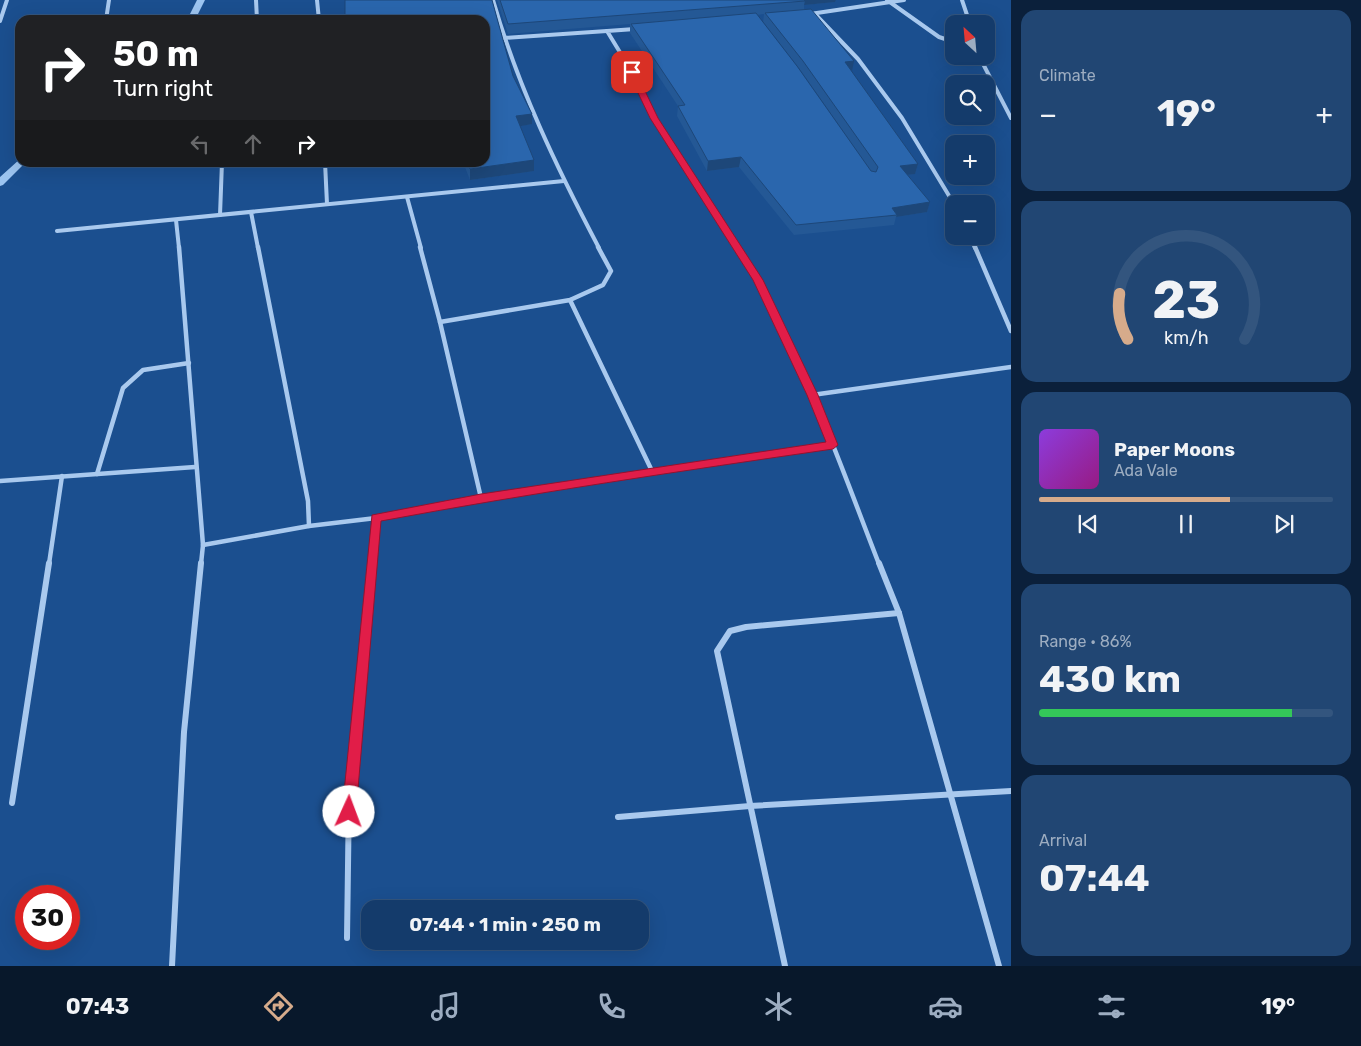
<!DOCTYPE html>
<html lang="en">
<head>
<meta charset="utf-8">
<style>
	:root { --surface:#143b6b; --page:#214673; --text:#f1f3f6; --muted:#9dadc1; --line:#33557e; --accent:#d6ab8b }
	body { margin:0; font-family:Rubik,sans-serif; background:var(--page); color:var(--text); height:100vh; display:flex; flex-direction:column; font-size:19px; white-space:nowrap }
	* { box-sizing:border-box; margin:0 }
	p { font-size:16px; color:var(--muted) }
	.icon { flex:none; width:28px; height:28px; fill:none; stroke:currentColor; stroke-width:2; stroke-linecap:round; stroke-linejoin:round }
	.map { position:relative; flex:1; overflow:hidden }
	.sheet { display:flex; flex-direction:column; gap:10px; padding:10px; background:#0b203b; width:350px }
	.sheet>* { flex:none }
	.guide { position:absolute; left:15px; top:15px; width:475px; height:152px; border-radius:15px; box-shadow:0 5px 20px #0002,0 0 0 1px var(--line); background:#202124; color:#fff; overflow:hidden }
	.needle { width:32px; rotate:334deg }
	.fabs { position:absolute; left:945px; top:15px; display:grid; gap:10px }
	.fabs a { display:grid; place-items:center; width:50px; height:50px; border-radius:10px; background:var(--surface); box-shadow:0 5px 20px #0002,0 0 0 1px var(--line); font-size:25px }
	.speed { position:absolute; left:15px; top:885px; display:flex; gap:10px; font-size:25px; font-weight:700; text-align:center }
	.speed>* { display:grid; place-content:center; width:65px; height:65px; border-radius:50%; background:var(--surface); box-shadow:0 5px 20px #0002,0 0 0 1px var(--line); line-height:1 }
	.speed .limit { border:8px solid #d22; background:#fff; color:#111 }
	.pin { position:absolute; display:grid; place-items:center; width:42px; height:42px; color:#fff; margin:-21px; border-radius:10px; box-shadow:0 2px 8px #0006 }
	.me { position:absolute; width:55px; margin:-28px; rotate:2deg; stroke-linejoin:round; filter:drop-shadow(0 0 4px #0008) }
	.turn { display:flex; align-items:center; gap:18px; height:105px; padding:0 15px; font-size:22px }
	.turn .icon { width:65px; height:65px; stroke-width:2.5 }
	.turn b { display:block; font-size:35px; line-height:42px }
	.lanes { display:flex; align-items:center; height:48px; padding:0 15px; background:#0003; justify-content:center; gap:25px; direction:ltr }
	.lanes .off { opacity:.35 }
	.big { font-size:38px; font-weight:700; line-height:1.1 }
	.sheet .widget { flex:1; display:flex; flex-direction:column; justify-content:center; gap:8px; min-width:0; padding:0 18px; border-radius:15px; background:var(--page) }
	.sheet .dial { align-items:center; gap:0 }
	.dial svg { height:130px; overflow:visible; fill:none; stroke:var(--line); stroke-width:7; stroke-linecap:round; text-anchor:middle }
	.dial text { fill:var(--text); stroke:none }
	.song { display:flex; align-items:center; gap:15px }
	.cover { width:60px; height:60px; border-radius:8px; background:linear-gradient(135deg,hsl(270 70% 55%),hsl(310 70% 35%)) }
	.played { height:5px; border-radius:2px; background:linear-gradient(90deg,var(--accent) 65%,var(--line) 65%) }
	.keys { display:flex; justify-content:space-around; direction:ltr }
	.heat { display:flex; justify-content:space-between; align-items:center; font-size:28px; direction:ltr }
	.charge { height:8px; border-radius:4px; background:linear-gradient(90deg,#34c759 86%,var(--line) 0) }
	.trip { position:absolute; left:361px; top:900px; width:288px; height:50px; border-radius:15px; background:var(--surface); box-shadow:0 5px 20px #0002,0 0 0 1px var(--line); font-weight:700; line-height:50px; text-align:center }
	.tab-bar { display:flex; height:80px; justify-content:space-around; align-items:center; background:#08182b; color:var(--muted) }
	.tab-bar .icon { width:35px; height:35px }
	.tab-bar .selected { color:var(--accent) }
	.tab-bar b { font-size:22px; color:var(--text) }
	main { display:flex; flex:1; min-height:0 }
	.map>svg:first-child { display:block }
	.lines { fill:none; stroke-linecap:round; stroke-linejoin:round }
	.stream { fill:#9cc4f0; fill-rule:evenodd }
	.minor-far2 { stroke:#a9c9ee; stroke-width:4 }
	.minor-far1 { stroke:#a9c9ee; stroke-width:4.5 }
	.minor { stroke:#a9c9ee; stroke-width:6 }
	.wall { fill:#245895; fill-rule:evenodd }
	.shaded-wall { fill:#1d4779 }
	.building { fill:#2a66ad; stroke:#1d4779 }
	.route { fill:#e11d48; stroke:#92132f }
</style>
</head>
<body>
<main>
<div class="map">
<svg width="1011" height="966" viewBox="0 0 1011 966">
	<rect width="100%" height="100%" fill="#1b4f8f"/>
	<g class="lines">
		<g class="stream">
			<path d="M197,0H205L195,20H187Z"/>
			<path d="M20,159V162H25L24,164L3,185L0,186V177Z"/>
		</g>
		<g class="minor-far2">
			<path d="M256,0L257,20"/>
			<path d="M317,0L319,20"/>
			<path d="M493,0C518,87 557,168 599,248"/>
			<path d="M887,0L939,37L954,42"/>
			<path d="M962,0L970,24"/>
			<path d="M810,14L904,0"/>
			<path d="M815,14L858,59L902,118L954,204"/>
			<path d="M106,20L109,0"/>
			<path d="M0,21L7,0"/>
			<path d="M635,29L607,31L632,72L654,118L738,248"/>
			<path d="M503,38L607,31"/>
			<path d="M979,56L1011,118"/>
			<path d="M325,162L327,204"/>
			<path d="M407,197L421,248"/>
			<path d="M251,212L258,248"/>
			<path d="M220,215L222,162"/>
			<path d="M176,220L179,248"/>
			<path d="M57,231L564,181"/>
			<path d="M970,236L975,248"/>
		</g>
		<g class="minor-far1">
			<path d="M179,247L203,545L201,564"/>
			<path d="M258,247L308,501L309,526"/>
			<path d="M420,247L440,322L481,498"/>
			<path d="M737,247C798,342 838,459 879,564"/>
			<path d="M975,247L1011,331"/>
			<path d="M570,300L652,471"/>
			<path d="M440,322L570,300L603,285L611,271L598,247"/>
			<path d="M812,395L1011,367"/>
			<path d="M97,474L123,388L143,370L189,363"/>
			<path d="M0,481L195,467"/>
			<path d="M203,545L309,526L376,518L481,498L833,445"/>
			<path d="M49,564L62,476"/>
			<path d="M371,564L376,518"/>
		</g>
		<g class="minor">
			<path d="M879,563L899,613L999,966"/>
			<path d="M12,803L49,563"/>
			<path d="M618,817L750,806L1011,791"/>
			<path d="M347,938L349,794L372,563"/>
			<path d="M172,966L184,732L201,563"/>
			<path d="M785,966L717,651L730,631L746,627L899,613"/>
		</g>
	</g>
	<g class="wall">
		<path d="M492,0L513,76L532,124L520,126L534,171L470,180L463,162H485V20Z"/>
		<path d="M497,0H836L835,2L804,5V10L851,71L918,164L915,174L907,175L930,202L927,212L896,217L894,225L794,235L739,167L707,171L677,116L678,106L630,33V24L508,34ZM764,14L763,22L801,71L852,144L757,15Z"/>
	</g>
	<g class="shaded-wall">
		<path d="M800,0H836L835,2L804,5L805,1Z"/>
		<path d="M854,61L852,71L845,62Z"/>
		<path d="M532,114V124L516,127V116Z"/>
		<path d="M741,157L739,167L707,171L708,161Z"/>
		<path d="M534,160V171L470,180V169Z"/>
		<path d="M918,164L915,174L897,176L900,166Z"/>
		<path d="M930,202L927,212L896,217L897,215L892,208Z"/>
	</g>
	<g class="building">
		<path d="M345,0H492L513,76L532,114L516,116L534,160L470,169L467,162H485V20H345Z"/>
		<path d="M500,0H804L805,1L508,24Z"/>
		<path d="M811,9L854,61L845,62L918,164L900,166L930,202L892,208L897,215L796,225L741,157L708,161L678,106L685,105L631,24L756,13L797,66L871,171L876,172L878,167L803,61L765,13Z"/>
	</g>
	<path class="route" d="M629,71L636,72L658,118L763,280L818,395L838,445L833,449C682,471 531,493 381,521L356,812L354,816L349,818L344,816L342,812L372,515L481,494L826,442L807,395L753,280L650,118L628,72Z"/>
</svg>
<div class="fabs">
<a><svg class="needle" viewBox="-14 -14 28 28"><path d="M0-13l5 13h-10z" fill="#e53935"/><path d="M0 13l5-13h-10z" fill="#9dadc1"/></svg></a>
<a><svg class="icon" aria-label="search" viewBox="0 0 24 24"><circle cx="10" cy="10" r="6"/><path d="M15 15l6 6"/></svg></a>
<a>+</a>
<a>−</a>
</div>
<div class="speed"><div class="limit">30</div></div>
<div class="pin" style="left:632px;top:72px;background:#d93025"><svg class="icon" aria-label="arrive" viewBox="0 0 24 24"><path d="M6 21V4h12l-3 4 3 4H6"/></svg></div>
<svg class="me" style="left:349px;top:812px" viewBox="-20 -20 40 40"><circle r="19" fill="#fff"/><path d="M0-13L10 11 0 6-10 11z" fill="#e11d48"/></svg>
<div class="trip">07:44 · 1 min · 250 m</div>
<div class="guide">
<div class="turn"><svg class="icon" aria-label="right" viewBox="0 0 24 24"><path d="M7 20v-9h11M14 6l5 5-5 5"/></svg><div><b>50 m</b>Turn right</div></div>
<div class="lanes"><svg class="icon off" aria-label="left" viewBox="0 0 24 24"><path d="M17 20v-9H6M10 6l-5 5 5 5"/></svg><svg class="icon off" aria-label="ahead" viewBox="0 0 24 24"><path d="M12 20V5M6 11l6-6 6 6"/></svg><svg class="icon" aria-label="right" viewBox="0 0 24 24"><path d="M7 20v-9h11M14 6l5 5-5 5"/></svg></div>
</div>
</div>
<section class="sheet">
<div class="widget"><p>Climate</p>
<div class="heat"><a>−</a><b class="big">19°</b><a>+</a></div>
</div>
<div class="widget dial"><svg viewBox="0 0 100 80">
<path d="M14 69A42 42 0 1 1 86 69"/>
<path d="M14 69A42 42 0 0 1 9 41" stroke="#d6ab8b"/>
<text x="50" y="56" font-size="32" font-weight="700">23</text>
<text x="50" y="72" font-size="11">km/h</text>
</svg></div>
<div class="widget">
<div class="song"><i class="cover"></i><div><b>Paper Moons</b><p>Ada Vale</p></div></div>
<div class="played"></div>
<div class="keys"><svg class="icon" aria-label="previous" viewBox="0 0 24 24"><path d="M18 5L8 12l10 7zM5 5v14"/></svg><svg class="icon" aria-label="pause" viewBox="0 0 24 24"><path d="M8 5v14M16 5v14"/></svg><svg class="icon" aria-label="next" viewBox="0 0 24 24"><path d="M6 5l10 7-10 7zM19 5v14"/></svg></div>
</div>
<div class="widget"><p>Range · 86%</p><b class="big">430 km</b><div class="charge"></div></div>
<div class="widget"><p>Arrival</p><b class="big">07:44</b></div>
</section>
</main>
<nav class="tab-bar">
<b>07:43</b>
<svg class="icon selected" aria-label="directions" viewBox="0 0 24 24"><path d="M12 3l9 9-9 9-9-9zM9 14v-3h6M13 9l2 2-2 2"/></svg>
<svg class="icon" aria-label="music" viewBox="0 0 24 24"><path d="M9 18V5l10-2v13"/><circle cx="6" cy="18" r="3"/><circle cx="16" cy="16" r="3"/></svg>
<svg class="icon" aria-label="phone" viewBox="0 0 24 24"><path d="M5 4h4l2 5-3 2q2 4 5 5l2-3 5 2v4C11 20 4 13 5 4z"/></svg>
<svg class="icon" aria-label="climate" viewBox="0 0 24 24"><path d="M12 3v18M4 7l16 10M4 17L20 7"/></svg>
<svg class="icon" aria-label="car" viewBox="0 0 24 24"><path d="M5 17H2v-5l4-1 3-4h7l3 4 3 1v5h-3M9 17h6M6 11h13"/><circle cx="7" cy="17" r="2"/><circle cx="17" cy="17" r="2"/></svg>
<svg class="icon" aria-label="filters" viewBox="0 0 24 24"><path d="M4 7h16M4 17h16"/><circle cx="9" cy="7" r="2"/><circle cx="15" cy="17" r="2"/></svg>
<b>19°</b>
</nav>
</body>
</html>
